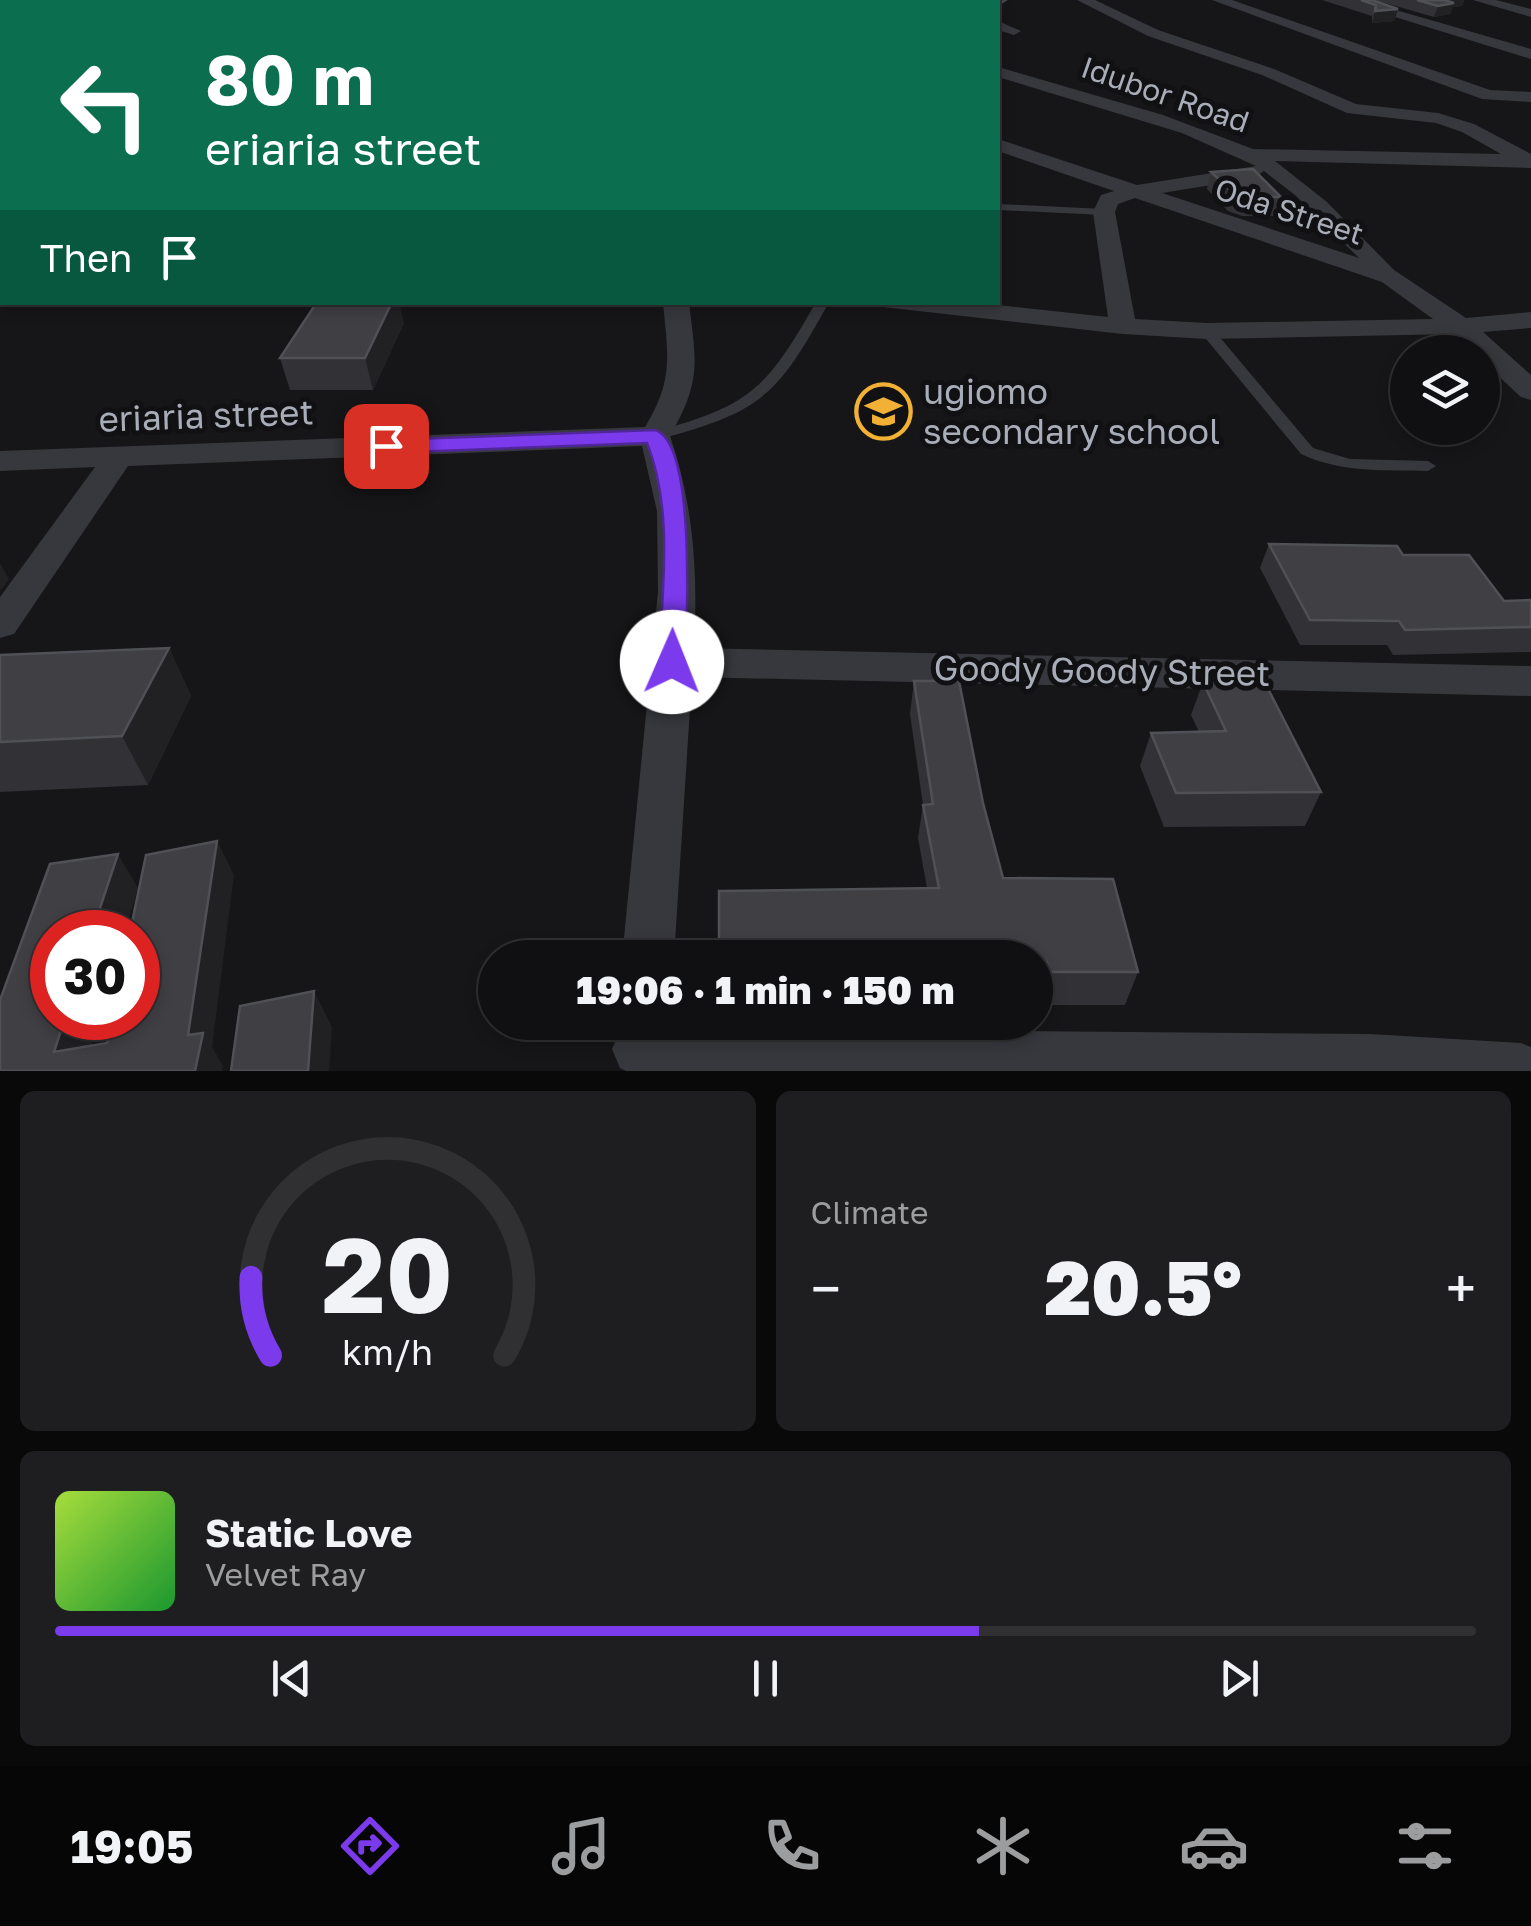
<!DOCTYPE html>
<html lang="en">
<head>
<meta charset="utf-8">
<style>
	:root { --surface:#101012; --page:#1e1e20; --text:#f1f3f6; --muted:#9c9d9f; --line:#303032; --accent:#7c3aed }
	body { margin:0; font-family:"Golos Text",sans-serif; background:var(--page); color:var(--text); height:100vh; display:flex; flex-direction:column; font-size:38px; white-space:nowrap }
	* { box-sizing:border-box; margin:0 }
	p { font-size:32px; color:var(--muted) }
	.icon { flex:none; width:55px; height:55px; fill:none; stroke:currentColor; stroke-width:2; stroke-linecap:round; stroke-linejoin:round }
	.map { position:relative; height:1071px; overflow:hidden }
	.panel { display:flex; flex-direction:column; gap:20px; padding:20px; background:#09090a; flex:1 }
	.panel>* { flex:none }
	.guide { position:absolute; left:0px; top:0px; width:1000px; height:305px; box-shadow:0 5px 15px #0003,0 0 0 2px var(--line); background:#0b6e4f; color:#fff; overflow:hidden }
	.controls { position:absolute; left:1390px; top:335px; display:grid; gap:20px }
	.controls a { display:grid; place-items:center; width:110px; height:110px; border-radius:50%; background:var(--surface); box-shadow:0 5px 15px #0003,0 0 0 2px var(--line); font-size:50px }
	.speed { position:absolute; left:30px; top:910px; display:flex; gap:20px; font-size:50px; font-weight:700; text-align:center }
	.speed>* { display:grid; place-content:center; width:130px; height:130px; border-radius:50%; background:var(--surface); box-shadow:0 5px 15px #0003,0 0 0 2px var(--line); line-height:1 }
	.speed .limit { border:15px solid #d22; background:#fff; color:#111 }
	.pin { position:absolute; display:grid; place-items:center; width:85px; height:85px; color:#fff; margin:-42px; border-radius:20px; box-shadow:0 5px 15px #0006 }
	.me { position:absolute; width:110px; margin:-55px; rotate:1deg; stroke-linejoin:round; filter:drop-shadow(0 0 8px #0008) }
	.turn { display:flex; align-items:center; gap:35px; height:210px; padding:0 40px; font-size:45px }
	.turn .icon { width:130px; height:130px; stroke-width:2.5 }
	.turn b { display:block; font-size:70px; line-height:85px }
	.then { display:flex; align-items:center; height:95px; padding:0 40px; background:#0003; gap:20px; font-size:38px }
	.big { font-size:75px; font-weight:800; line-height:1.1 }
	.panel .tile { flex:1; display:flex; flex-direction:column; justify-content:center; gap:15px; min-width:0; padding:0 35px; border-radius:15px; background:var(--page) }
	.panel .dial { align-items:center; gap:0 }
	.dial svg { height:260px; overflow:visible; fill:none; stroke:var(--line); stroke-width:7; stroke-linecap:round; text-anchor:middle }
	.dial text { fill:var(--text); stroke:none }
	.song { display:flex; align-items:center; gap:30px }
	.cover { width:120px; height:120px; border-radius:15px; background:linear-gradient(135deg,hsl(80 70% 55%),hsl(130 70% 35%)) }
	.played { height:10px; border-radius:5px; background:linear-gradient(90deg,var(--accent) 65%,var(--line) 65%) }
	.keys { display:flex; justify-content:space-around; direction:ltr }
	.heat { display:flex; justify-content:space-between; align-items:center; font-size:55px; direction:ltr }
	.panel .tiles { flex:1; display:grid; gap:20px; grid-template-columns:1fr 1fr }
	.tile:last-child { grid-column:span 2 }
	.trip { position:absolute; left:478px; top:940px; width:575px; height:100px; border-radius:50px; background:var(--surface); box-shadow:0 5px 15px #0003,0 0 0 2px var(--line); font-weight:800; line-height:100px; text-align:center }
	.tab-bar { display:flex; height:160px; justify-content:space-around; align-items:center; background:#060607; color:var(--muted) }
	.tab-bar .icon { width:70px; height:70px }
	.tab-bar .selected { color:var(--accent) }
	.tab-bar b { font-size:45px; color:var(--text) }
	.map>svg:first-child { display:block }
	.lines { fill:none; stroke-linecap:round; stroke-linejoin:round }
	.lane { fill:#37383d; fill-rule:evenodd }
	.street { fill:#37383d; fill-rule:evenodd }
	.secondary { fill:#45474d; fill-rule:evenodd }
	.highway { stroke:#63666e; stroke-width:55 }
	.wall { fill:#323236 }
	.shaded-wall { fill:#212124 }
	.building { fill:#3f3f44; stroke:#4f5156; stroke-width:2.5 }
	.route { fill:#7c3aed; stroke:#51269a; stroke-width:2.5 }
	.labels { text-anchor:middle; stroke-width:10; stroke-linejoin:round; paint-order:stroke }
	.far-street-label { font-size:30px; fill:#a8adb8; stroke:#111113 }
	.poi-label { font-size:35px; fill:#a8adb8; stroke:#111113; text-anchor:start }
	.street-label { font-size:35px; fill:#a8adb8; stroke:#111113 }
</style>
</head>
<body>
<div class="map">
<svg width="1531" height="1071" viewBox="0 0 1531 1071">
	<rect width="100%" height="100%" fill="#161618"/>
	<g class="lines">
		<g class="lane">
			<path d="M105,0H189L102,2Z"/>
			<path d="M457,0H464L461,2Z"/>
			<rect x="0" y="3" width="2" height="4"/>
			<path d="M998,204L1104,209L1109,212L1104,215L998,210Z"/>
			<rect x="0" y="236" width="2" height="6"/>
			<path d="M816,302H829C778,395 763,411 660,439H650L647,436L650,433C749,406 765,392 816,302Z"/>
			<path d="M1207,327L1212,328L1313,448L1350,459L1428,461L1436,466L1428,471C1385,470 1341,473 1301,454L1202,334L1200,331Z"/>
		</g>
		<g class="street">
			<path d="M1077,0H1095L1158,30L1274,69L1356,104L1438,113L1474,124L1531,154V168L1275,161L1327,202L1394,270L1466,318L1531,312V328L1483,332L1531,375V400L1521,397L1482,361V352H1474L1454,334L1207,339L1123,334L883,307L880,302H971L1108,317L1093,212L1101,195L1114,191L998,151V139L1137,185L1256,166L1182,133L998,77V67L1163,115L1253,149L1501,154L1462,132L1436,123L1347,113L1262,75L1148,36ZM1264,171L1295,195L1359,258L1162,193L1254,178ZM1135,198L1382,282L1433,319L1207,323L1135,319L1115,212L1118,204Z"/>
			<path d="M1212,0H1232L1490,90L1531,92V102L1482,99Z"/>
			<path d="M1340,0H1361L1531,49V59Z"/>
			<path d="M1473,0H1496L1531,9V17Z"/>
			<path d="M998,21L1021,31L1014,35L998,30Z"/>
			<rect x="0" y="59" width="2" height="10"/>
			<path d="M2,135V147L0,148V136Z"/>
			<path d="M663,302H689C696,363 702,380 670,436C694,506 698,575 694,648L1531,666V696L692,677L674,958H622L658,592L657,511L642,446L128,466L14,634L0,638V597L95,467L0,471V451L645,427C674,379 668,356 663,302Z"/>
			<path d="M637,1022L894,1030L1370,1034L1521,1043L1531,1047V1071H626L620,1068L612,1049L620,1030Z"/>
		</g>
		<path class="secondary" d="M946,0H1008L998,6V2Z"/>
		<g class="highway">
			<path d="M197,2L200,0"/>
			<path d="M0,173L2,171"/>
		</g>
	</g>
	<g class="wall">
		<path d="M1322,0H1372L1398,9L1394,21L1372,23V16Z"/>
		<path d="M1375,0H1464L1462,6L1453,7L1450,14L1434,17Z"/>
		<path d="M1211,172L1281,197L1275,216H1242L1228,211L1207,189Z"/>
		<path d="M404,323L373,390H290L280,358Z"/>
		<path d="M1269,544L1403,555L1504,601L1531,600V652L1393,655L1387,645H1300L1260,568Z"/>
		<path d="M169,648L191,696L148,785L0,792V655Z"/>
		<path d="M914,681L983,803L1003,878L1138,972L1125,1005H1039L1037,994L1035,995V958L927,888L918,838L923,805L910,714Z"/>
		<path d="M1203,682L1321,792L1305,826L1164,827L1140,766L1151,733L1199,732L1191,715Z"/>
	</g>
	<g class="shaded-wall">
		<path d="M1435,0H1464L1462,6L1453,7L1450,14L1434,17L1438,6Z"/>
		<path d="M1398,9L1394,21L1372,23L1375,11Z"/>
		<path d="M392,302H399L404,323L373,390L365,358Z"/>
		<path d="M0,563L9,579L0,591Z"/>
		<path d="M169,648L191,696L148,785L122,736Z"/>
		<path d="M217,841L234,875L212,1047L223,1066L222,1071H195L188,1035Z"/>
		<path d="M118,854L138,888L125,932H92Z"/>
		<path d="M314,991L332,1027L329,1071H308Z"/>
		<path d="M65,1018H100L84,1071L54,1052Z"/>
	</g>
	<g class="building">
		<path d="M1361,0H1372L1398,9L1375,11L1376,5Z"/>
		<path d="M1417,0H1444L1454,3L1438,6Z"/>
		<path d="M1253,169L1281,197H1247L1233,193L1211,172Z"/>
		<path d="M317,302H392L365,358H280Z"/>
		<path d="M1269,544L1397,546L1403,555H1469L1504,601L1531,600V627L1405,630L1399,621L1310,620Z"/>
		<path d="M169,648L122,736L0,742V655Z"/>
		<path d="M914,681H959L983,803L1003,878L1113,879L1138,972H1049L1047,962H1035V958H719V891L939,888L923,805L933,804Z"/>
		<path d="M1264,681L1321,792L1176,793L1151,733L1226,731L1203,682Z"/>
		<path d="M217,841L188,1035L203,1033L195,1071H0V1000L50,864L118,854L92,932H52V1018H65L54,1052L107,1043L113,1018H138V932H130L146,855Z"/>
		<path d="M314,991L308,1071H231L240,1006Z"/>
	</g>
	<path class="route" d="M655,430C697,443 686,623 686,662L682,668H663L659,662C662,590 674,511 647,443L386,453L376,446L386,440Z"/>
	<defs>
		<symbol id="school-ring" viewBox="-11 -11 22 22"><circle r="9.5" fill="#111113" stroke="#f2b134" stroke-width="1.5"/><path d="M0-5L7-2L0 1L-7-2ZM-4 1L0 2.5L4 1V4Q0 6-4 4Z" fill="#f2b134"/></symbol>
	</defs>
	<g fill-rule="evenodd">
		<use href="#school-ring" x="852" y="380" width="63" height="63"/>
	</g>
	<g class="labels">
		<g class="far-street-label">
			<text transform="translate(1165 95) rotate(19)" y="10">Idubor Road</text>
			<text transform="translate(1289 212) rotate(18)" y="10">Oda Street</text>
		</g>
		<g class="poi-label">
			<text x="923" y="404">ugiomo<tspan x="923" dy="40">secondary school</tspan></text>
		</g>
		<g class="street-label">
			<text transform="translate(206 416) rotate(-2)" y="12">eriaria street</text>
			<text transform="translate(1102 671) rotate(1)" y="12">Goody Goody Street</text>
		</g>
	</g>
</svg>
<div class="controls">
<a><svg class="icon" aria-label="layers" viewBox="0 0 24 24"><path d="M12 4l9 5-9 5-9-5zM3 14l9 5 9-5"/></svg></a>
</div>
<div class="speed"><div class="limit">30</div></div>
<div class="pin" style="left:386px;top:446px;background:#d93025"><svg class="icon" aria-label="arrive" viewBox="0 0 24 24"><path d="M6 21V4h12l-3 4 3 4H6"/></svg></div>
<svg class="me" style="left:672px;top:662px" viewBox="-20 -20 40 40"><circle r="19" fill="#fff"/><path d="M0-13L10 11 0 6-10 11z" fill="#7c3aed"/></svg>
<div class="trip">19:06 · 1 min · 150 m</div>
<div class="guide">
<div class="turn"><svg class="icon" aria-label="left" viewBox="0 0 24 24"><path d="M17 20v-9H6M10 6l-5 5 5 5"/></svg><div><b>80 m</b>eriaria street</div></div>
<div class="then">Then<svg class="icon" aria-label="arrive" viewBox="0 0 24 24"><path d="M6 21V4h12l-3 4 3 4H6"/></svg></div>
</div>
</div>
<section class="panel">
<div class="tiles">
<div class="tile dial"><svg viewBox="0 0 100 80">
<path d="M14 69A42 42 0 1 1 86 69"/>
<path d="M14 69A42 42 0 0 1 8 45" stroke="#7c3aed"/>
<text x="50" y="56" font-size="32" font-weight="700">20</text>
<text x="50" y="72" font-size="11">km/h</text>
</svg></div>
<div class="tile"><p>Climate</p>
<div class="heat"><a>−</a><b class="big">20.5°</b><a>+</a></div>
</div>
<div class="tile">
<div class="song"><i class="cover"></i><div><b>Static Love</b><p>Velvet Ray</p></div></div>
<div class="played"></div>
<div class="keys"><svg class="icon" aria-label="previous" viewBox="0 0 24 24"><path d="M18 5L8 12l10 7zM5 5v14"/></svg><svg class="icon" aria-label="pause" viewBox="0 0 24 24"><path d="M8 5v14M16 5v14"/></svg><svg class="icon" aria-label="next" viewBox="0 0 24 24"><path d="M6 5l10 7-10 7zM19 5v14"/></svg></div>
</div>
</div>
</section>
<nav class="tab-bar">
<b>19:05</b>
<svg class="icon selected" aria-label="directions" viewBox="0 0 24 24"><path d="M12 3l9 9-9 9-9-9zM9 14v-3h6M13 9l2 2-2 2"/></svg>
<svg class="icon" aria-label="music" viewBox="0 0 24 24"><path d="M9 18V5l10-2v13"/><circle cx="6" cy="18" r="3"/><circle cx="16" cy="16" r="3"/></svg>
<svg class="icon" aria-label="phone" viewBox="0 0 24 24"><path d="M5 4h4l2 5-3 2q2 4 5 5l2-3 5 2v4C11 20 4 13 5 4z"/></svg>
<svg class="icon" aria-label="climate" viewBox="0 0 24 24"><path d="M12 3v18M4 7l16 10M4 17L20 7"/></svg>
<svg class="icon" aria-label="car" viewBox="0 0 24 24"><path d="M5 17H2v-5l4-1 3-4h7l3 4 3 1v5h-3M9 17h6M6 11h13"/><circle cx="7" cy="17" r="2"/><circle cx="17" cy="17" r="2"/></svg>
<svg class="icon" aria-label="filters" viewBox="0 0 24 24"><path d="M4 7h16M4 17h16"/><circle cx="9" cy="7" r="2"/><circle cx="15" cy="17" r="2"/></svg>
</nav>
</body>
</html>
